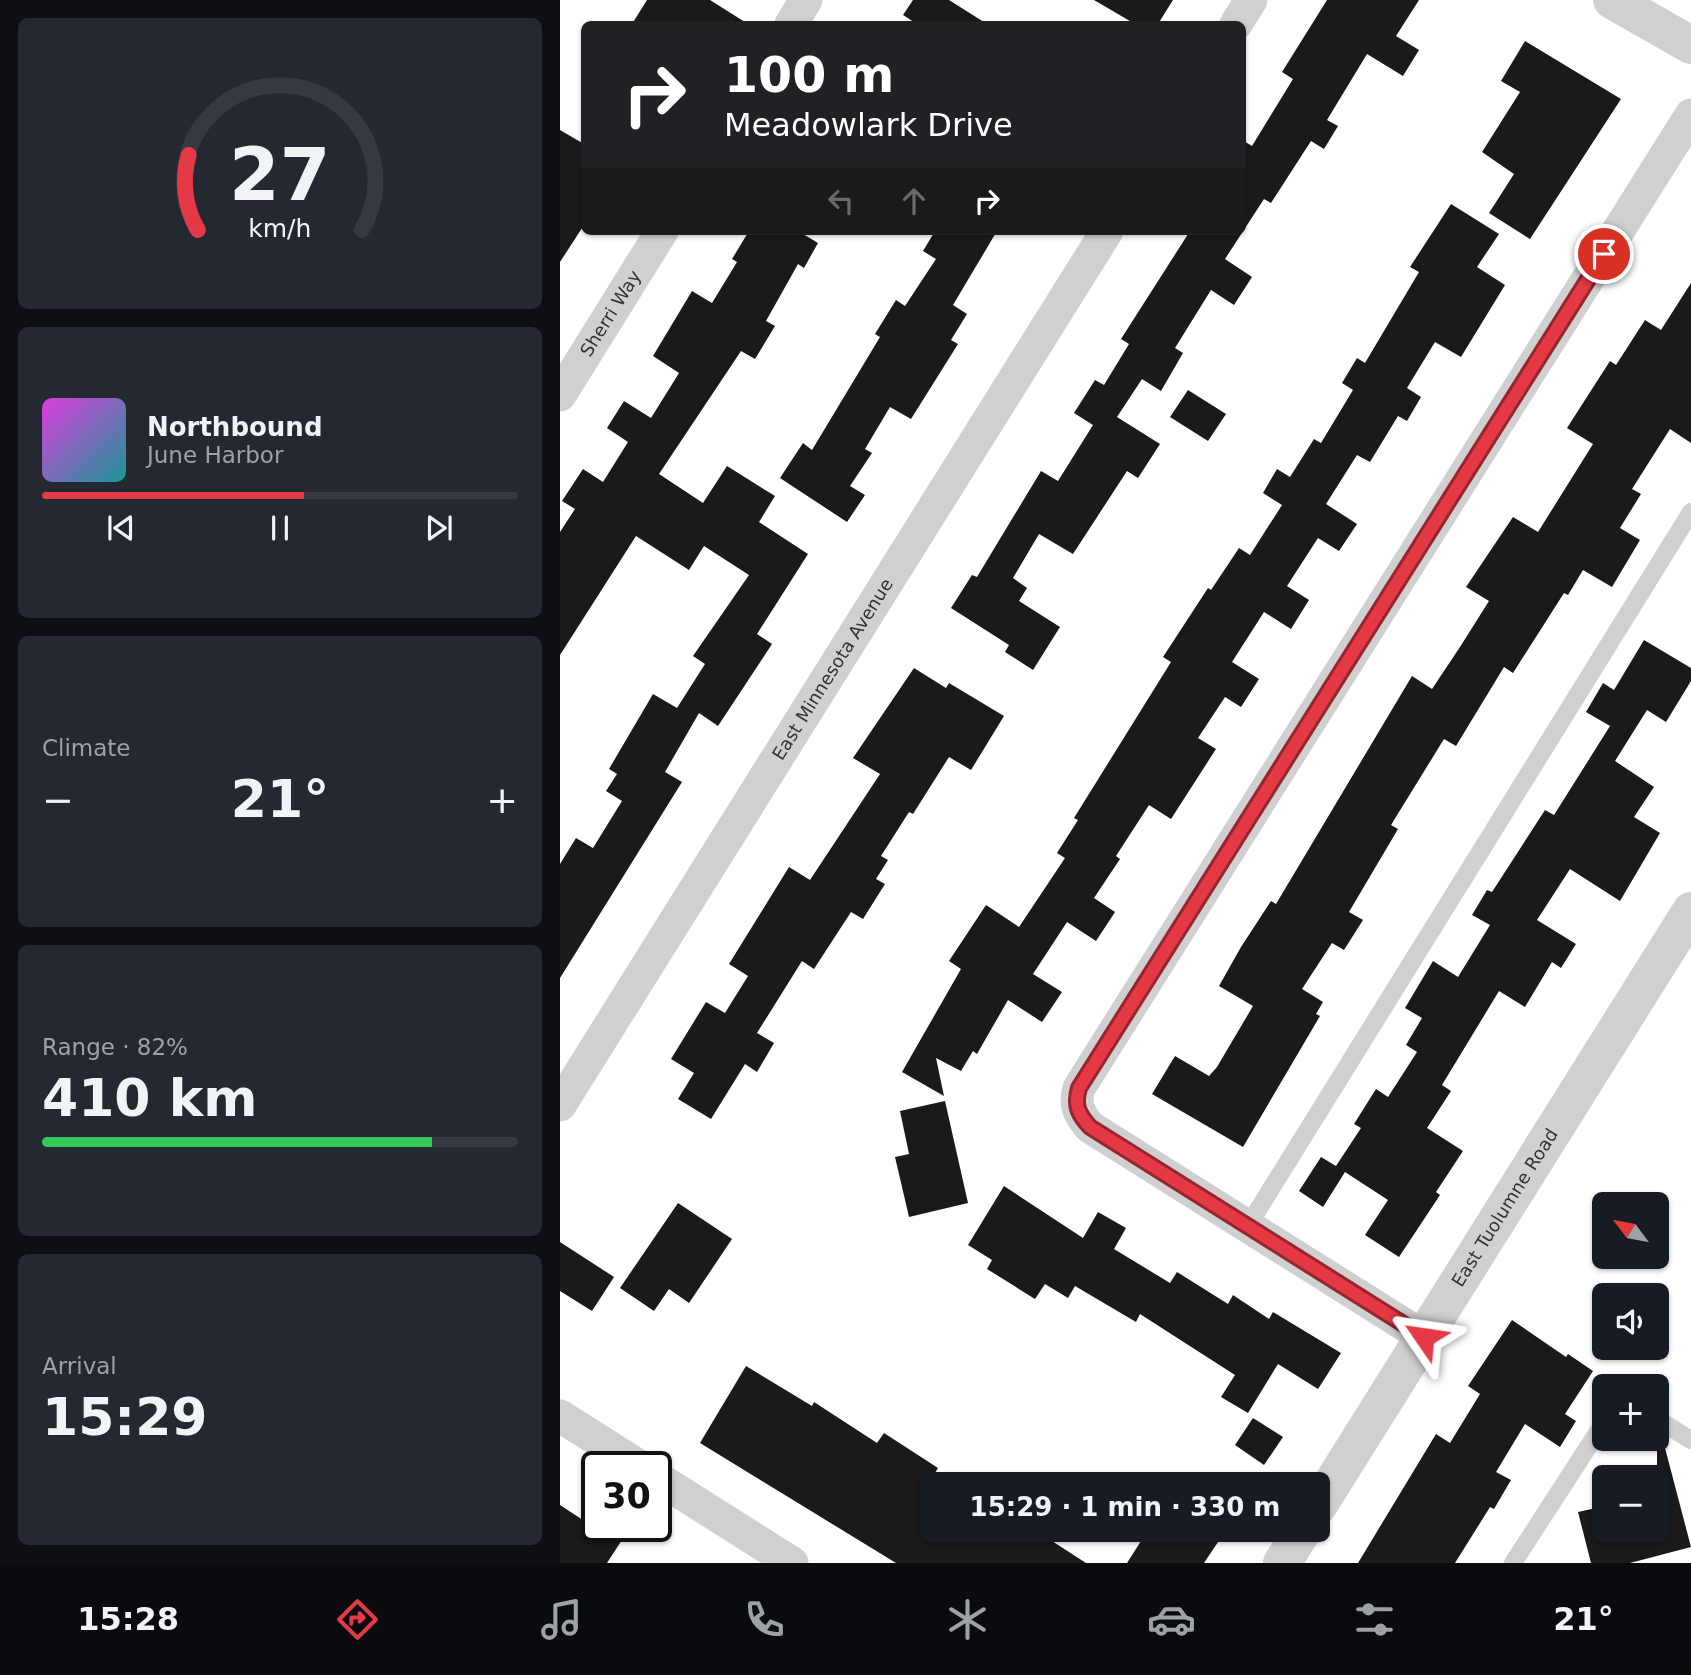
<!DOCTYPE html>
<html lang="en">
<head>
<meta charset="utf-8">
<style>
	:root { --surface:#171b24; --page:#242831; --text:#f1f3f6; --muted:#9ea1a6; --line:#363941; --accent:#e63946 }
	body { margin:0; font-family:"DejaVu Sans",sans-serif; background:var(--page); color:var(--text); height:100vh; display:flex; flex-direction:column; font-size:26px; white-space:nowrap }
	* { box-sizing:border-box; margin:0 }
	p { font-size:23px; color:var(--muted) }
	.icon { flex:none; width:38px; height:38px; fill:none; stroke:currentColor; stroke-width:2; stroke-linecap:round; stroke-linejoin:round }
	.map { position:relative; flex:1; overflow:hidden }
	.panel { display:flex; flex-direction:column; gap:18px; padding:18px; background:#0d0f14; width:560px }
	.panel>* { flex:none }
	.guide { position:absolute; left:21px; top:21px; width:665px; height:214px; border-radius:10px; box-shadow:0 2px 5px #0004; background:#202124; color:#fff; overflow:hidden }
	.needle { width:46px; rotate:302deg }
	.buttons { position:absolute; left:1032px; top:1192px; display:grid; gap:14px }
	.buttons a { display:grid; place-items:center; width:77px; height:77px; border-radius:10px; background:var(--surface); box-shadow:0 2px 5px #0004; font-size:35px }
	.speed { position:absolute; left:21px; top:1451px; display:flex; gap:14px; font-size:35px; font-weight:700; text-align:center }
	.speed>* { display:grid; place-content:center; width:91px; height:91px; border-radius:50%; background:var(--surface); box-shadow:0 2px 5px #0004; line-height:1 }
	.speed .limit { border:4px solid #111; border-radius:10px; background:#fff; color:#111 }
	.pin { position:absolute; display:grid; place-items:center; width:60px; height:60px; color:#fff; margin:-30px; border:4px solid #fff; border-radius:50%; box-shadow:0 2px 7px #0007 }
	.me { position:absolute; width:77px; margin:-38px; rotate:302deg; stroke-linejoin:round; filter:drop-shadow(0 0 5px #0008) }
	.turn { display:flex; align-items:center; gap:24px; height:147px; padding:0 28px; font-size:32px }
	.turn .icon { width:91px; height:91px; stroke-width:2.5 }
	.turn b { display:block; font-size:49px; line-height:60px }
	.lanes { display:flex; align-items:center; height:66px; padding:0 28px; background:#0003; justify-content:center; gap:35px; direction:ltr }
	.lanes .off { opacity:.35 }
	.big { font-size:52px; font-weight:700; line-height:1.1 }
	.panel .tile { flex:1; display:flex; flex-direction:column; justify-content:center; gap:10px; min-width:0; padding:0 24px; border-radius:10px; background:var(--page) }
	.panel .dial { align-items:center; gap:0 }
	.dial svg { height:182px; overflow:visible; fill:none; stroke:var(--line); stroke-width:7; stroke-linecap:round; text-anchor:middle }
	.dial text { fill:var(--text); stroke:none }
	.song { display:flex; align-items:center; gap:21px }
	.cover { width:84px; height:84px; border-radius:10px; background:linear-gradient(135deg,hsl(300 70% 55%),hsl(180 70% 35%)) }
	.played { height:7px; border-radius:4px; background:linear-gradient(90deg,var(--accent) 55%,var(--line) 55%) }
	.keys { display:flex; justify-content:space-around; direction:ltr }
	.heat { display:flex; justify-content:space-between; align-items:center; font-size:38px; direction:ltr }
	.charge { height:10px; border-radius:5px; background:linear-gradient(90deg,#34c759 82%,var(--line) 0) }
	.trip { position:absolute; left:360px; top:1472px; width:410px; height:70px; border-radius:10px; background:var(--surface); box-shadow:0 2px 5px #0004; font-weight:700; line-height:70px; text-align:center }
	.tab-bar { display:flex; height:112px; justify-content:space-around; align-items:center; background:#090b0e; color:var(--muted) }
	.tab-bar .icon { width:49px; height:49px }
	.tab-bar .current { color:var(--accent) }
	.tab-bar b { font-size:32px; color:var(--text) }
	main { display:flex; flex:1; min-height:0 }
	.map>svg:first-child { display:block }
	.building { fill:#1a1a1a }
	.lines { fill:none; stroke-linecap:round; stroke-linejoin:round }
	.service { stroke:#d0d0d0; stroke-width:18 }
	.minor { stroke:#d0d0d0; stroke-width:33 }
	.tertiary { stroke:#d0d0d0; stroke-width:38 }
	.route-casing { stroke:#96252e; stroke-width:18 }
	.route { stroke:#e63946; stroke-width:12 }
	.labels { text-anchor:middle; stroke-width:7; stroke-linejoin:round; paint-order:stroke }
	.street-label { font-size:18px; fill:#333; stroke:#fff }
</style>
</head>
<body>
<main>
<section class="panel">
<div class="tile dial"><svg viewBox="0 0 100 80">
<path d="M14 69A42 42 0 1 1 86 69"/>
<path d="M14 69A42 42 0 0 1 10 36" stroke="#e63946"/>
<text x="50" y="56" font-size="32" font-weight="700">27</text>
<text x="50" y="72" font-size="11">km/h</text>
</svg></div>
<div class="tile">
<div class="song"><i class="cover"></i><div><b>Northbound</b><p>June Harbor</p></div></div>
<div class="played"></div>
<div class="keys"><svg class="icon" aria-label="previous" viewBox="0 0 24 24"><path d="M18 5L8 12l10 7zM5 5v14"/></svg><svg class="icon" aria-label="pause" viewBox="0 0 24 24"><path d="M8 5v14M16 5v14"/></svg><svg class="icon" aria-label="next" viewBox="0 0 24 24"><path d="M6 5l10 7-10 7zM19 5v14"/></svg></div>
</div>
<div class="tile"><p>Climate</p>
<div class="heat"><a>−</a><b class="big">21°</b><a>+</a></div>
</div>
<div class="tile"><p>Range · 82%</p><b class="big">410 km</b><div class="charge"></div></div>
<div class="tile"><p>Arrival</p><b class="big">15:29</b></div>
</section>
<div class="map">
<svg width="1131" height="1563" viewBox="0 0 1131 1563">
	<rect width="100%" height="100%" fill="#fff"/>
	<g class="building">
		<path d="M87,0H150L188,24H72Z"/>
		<path d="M353,0H389L427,24H357L343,15Z"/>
		<path d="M534,0H613L598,24H575Z"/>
		<path d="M767,0H859L836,36L859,50L843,76L807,54L767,120L778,126L764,149L751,141L711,203L704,199L665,259L692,277L674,305L651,290L615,348L623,353L601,391L582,379L557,417L600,444L578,478L567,471L513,554L479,534L453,578L467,588L459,601L500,627L473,670L445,652L449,645L391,608L412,575L417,577L481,471L498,481L533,425L514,413L535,380L544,385L569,344L561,339L630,231H682V140L692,146L733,79L722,72Z"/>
		<path d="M965,41L1061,99L970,239L929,213L954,174L922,152L960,92L941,81Z"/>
		<path d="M0,130L24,144V225L0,262Z"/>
		<path d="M891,204L939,234L917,267L945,285L901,357L875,342L847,388L861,397L847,421L838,416L810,462L797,455L766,504L797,524L779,551L758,538L727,586L749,600L731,629L704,612L672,662L699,679L681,707L665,697L638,738L656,749L611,819L589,805L556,856L560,859L534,898L555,912L536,941L507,922L473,974L502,992L482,1022L448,1000L417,1054L413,1051L401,1071L376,1058L384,1096L342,1072L401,969L389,961L426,905L459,927L505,858L497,853L518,820L514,818L611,662L603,657L648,588L651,590L679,548L690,555L722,505L703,493L717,469L730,477L754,439L761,443L793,390L782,383L797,358L805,363L859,272L850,267Z"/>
		<path d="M189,231H238L258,243L244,268L238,264L206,321L215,326L195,359L181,351L99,474L143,503L167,466L215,496L199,522L248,554L197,634L212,644L158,726L139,713L105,772L122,782L0,978V864L16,838L33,848L62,801L46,791L57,774L49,769L93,694L117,708L145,664L133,656L189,575L144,546L129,570L76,536L0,655V532L15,509L2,501L23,469L43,482L68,442L47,428L64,401L91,418L119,373L93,356L132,291L152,303L177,262L172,259Z"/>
		<path d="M375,231H437L393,305L407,314L391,340L398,344L351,419L330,407L305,449L312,453L290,486L305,495L287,522L220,478L243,443L252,450L320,337L315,334L336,300L345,306L376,259L363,251Z"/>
		<path d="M1131,283V443L1110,429L1072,489L1081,494L1060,528L1080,540L1052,587L1023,570L1008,595L1004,593L953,673L944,667L896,746L884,739L831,825L838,829L789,912L803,920L784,950L772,943L742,989L763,1002L756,1014L760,1016L683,1147L592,1094L615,1056L649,1076L657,1067L693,1006L659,986L681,947L711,901L716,904L852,676L872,689L900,647L929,601L906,587L953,517L978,532L1033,444L1007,428L1050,361L1056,365L1085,320L1101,330Z"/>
		<path d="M628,390L666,414L648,441L610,417Z"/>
		<path d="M1084,640L1131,668V681L1106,722L1087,710L1055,761L1094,787L1074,817L1100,833L1060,901L1010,869L977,920L1016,944L1001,968L992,962L965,1007L939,991L882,1085L891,1091L867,1128L903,1151L876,1192L880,1195L839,1257L805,1235L828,1200L785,1172L763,1207L739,1191L761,1157L776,1166L801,1128L794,1124L816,1089L828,1097L857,1052L846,1045L862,1018L845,1008L873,961L898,977L930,925L912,915L927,890L932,892L985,810L994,815L1050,726L1026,712L1043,683L1054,690Z"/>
		<path d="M354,668L386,688L389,683L444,716L411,770L389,757L353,814L349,812L321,856L328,860L316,879L325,884L303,919L291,912L254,969L242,961L197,1033L214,1043L197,1072L185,1064L151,1119L118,1099L134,1073L111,1059L146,1002L165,1013L188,976L169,964L229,867L250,880L320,774L293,758Z"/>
		<path d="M385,1101L408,1203L349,1217L335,1157L349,1154L340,1111Z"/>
		<path d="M444,1186L523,1238L538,1212L566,1228L554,1249L610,1283L617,1272L668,1304L673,1295L709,1319L713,1312L781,1353L758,1389L718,1364L688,1413L661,1397L675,1375L580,1314L576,1322L515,1286L508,1298L485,1284L475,1299L427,1269L432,1260L408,1245Z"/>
		<path d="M118,1203L172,1239L129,1303L109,1289L94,1311L60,1288Z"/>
		<path d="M0,1242L54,1277L32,1311L0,1291Z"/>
		<path d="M952,1320L1006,1357L1008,1354L1033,1371L1005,1414L1016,1421L1000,1447L965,1424L936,1472L951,1480L934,1509L930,1507L895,1563H798L876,1434L890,1443L920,1394L908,1386Z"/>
		<path d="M186,1366L252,1406L254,1402L317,1443L324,1433L378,1468L372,1478L373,1530H475L526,1563H336L140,1443Z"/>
		<path d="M693,1418L723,1437L704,1465L675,1445Z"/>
		<path d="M1105,1448L1131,1547L1070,1563H1031L1018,1512L1045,1506V1530H1097V1449Z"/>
		<path d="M0,1505L32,1526H71L47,1563H0Z"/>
		<path d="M588,1530H666L644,1563H567Z"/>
	</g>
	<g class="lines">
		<g class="service">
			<path d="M688,1226L1131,512"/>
			<path d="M1097,1419L1131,1440"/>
			<path d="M953,1563L1045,1421"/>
		</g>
		<g class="minor">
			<path d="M231,24L246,0"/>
			<path d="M676,24L691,0"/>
			<path id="s1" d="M0,395L102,231"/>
			<path id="s2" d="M0,1105L547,231"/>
			<path d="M864,1337L530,1127C519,1114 514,1105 519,1088L1131,115"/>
			<path d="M0,1416L79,1466"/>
			<path d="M96,1477L232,1563"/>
		</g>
		<g class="tertiary">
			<path d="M1052,0L1131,45"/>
			<path id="s3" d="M758,1506L1131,911"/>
			<path d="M722,1563L743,1530"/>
		</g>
	</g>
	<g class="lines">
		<defs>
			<path id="route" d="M864,1337L530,1127C518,1114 514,1105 519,1088L1044,254"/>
		</defs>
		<use href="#route" class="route-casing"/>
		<use href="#route" class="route"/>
	</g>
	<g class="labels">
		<g class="street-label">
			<text dy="6" stroke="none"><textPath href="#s1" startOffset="96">Sherri Way</textPath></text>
			<text dy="6" stroke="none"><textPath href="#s2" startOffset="514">East Minnesota Avenue</textPath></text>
			<text dy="6" stroke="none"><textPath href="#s3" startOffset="352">East Tuolumne Road</textPath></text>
		</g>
	</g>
</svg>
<div class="buttons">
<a><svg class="needle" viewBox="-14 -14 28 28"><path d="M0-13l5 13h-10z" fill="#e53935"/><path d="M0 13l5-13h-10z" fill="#9ea1a6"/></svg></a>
<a><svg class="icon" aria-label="sound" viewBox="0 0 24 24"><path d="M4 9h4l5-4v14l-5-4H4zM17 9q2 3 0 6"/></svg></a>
<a>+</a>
<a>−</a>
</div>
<div class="speed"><div class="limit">30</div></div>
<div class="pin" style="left:1044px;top:254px;background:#d93025"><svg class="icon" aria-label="arrive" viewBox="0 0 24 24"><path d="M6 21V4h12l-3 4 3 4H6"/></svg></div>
<svg class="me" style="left:864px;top:1337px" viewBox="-20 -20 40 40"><path d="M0-17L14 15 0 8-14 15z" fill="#e63946" stroke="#fff" stroke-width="4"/></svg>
<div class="trip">15:29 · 1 min · 330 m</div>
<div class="guide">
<div class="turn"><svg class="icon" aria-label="right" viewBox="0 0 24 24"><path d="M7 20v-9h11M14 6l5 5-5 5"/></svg><div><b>100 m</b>Meadowlark Drive</div></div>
<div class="lanes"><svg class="icon off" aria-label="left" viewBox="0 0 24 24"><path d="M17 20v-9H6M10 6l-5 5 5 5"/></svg><svg class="icon off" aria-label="ahead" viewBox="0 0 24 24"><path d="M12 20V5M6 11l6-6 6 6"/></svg><svg class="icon" aria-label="right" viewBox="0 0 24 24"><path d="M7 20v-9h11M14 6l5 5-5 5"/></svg></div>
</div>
</div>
</main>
<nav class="tab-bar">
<b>15:28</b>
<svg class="icon current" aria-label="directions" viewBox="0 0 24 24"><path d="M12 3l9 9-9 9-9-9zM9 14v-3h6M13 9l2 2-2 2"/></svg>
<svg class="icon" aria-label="music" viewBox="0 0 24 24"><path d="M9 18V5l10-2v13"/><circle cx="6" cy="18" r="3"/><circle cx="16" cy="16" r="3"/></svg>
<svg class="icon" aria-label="phone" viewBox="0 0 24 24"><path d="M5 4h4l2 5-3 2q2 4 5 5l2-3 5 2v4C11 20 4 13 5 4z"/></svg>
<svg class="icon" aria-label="climate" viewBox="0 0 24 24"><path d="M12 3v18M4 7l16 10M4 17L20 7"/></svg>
<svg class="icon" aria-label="car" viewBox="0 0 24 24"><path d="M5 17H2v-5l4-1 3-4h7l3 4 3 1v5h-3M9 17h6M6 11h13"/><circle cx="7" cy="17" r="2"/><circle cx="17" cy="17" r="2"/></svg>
<svg class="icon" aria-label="filters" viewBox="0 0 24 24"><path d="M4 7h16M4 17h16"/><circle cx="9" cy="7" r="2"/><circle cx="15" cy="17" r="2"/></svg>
<b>21°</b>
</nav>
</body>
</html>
